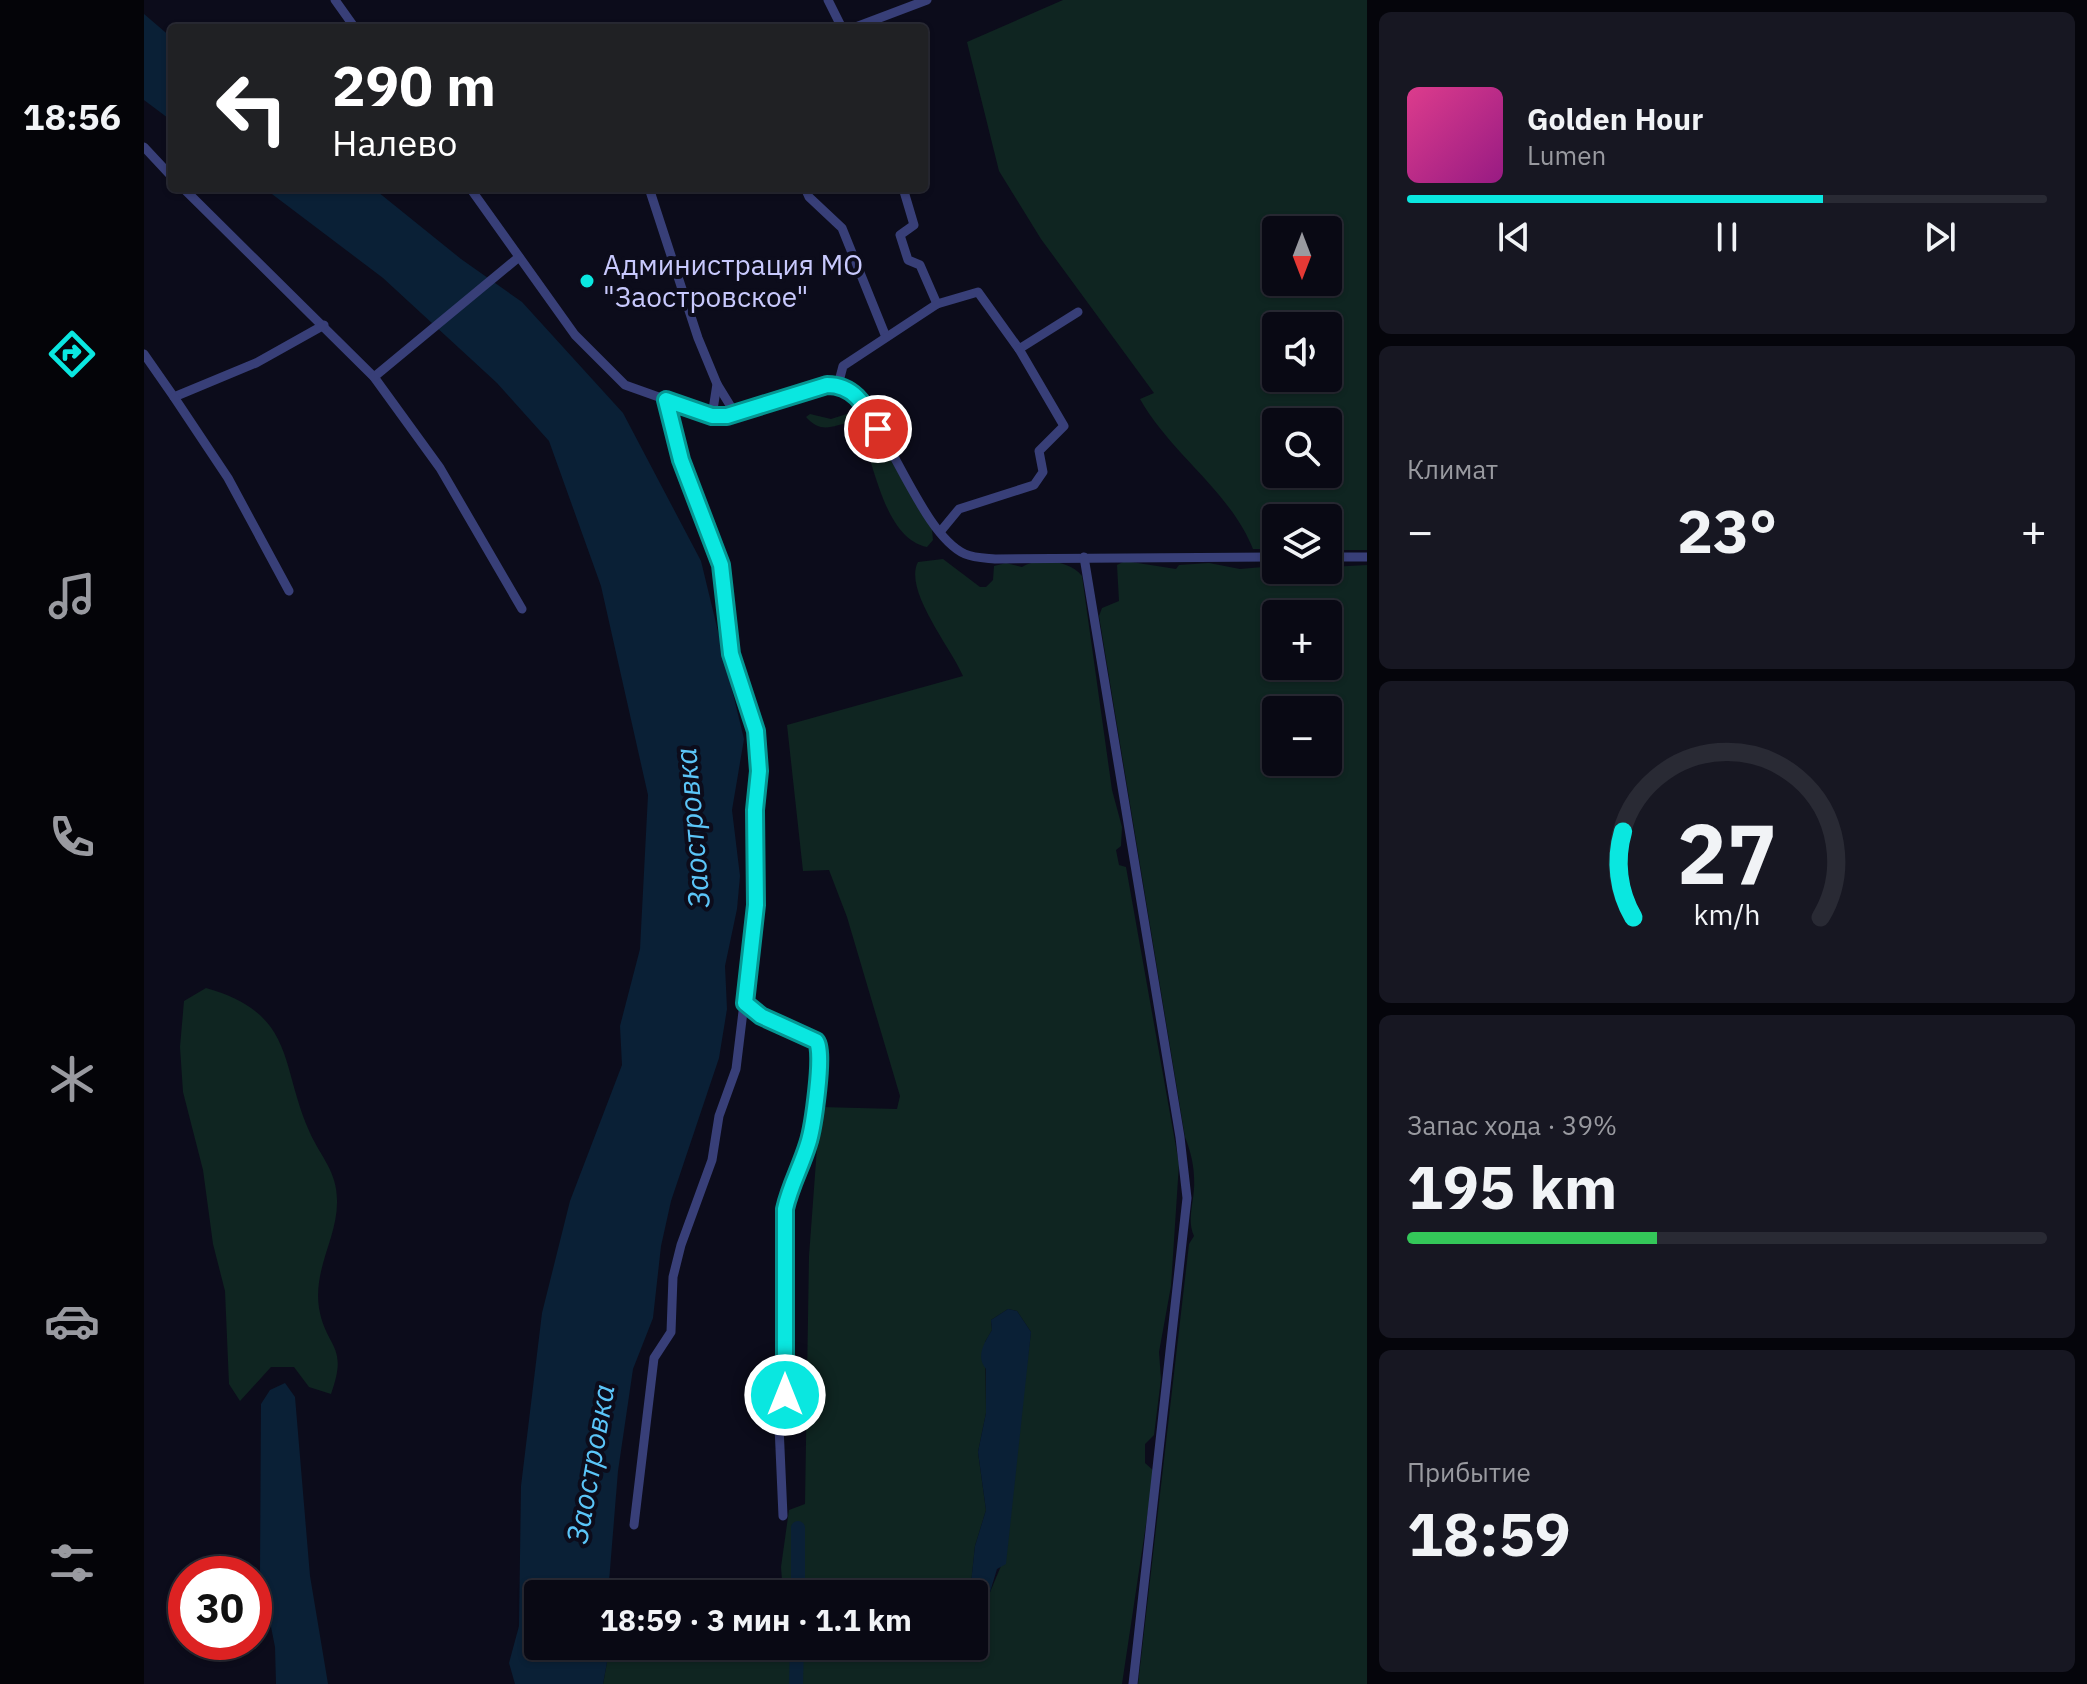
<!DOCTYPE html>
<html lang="ru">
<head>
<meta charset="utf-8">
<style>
	:root { --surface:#090914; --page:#171722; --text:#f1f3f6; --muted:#999aa0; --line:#292a34; --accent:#0ae7e0 }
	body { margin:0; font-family:"IBM Plex Sans",sans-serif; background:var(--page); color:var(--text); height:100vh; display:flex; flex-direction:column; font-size:30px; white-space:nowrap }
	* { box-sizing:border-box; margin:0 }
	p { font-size:26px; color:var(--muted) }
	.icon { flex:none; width:44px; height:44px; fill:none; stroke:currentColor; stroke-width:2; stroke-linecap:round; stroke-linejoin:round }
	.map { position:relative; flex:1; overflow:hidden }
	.panel { display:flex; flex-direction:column; gap:12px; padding:12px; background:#05050b; width:720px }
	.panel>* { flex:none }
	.hud { position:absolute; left:24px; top:24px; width:760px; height:168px; border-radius:8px; box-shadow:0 2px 6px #0004,0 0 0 2px var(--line); background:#202124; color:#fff; overflow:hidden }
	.needle { width:52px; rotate:180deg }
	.controls { position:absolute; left:1118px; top:216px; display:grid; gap:16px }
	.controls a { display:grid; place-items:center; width:80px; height:80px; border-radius:8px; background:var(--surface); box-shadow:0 2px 6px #0004,0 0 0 2px var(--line); font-size:40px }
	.speed { position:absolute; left:24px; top:1556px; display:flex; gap:16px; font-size:40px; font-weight:700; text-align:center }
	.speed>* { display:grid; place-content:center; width:104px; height:104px; border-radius:50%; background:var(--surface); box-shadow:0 2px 6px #0004,0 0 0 2px var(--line); line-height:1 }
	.speed .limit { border:12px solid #d22; background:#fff; color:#111 }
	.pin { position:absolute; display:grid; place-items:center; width:68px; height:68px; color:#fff; margin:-34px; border:4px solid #fff; border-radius:50%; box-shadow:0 2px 8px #0007 }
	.me { position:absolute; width:88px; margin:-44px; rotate:0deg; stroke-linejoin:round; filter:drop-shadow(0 0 6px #0008) }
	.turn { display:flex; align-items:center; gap:28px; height:168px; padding:0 32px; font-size:36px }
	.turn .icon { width:104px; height:104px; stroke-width:2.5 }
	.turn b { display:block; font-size:56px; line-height:68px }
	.big { font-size:60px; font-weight:700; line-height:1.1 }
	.panel .tile { flex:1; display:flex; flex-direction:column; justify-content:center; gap:12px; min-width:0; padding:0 28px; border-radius:12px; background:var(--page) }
	.panel .dial { align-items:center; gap:0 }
	.dial svg { height:208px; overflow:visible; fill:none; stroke:var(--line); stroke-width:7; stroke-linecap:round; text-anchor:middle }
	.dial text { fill:var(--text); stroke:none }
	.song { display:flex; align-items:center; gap:24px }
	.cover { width:96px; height:96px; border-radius:12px; background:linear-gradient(135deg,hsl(330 70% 55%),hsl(310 70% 35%)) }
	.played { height:8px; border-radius:4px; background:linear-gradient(90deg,var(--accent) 65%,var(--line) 65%) }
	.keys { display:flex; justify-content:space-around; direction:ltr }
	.heat { display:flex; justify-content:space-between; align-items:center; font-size:44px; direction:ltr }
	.charge { height:12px; border-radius:6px; background:linear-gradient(90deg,#34c759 39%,var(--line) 0) }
	.trip { position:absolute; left:380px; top:1580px; width:464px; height:80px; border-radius:8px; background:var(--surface); box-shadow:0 2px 6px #0004,0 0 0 2px var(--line); font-weight:700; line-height:80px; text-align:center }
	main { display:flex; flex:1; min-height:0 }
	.tabs { display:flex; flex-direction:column; width:144px; justify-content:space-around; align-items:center; background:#040408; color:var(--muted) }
	.tabs .icon { width:56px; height:56px }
	.tabs .active { color:var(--accent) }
	.tabs b { font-size:36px; color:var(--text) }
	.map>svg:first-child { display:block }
	.green { fill:#0f2521; fill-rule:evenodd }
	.water { fill:#0a2036 }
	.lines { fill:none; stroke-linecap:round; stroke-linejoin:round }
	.river { stroke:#0a2036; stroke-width:14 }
	.minor { stroke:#383f78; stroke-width:9 }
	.route-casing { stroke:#069692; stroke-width:20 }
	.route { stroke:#0ae7e0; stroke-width:14 }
	.poi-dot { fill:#0ae7e0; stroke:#0c0c1b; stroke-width:3 }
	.labels { text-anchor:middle; stroke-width:8; stroke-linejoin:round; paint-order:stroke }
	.poi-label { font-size:28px; fill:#c8c9fd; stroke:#0c0c1b; text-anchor:start }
	.water-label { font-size:30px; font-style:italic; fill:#5bc5f8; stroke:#0c0c1b }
</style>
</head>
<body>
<main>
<nav class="tabs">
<b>18:56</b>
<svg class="icon active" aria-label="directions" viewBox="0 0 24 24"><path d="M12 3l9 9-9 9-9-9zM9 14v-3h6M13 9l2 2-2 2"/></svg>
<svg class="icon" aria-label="music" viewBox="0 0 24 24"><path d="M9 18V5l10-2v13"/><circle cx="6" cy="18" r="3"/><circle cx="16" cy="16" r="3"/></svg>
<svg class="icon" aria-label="phone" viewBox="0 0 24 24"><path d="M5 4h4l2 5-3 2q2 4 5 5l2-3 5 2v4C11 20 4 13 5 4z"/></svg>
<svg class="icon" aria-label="climate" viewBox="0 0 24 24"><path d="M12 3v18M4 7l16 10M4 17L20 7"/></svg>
<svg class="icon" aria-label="car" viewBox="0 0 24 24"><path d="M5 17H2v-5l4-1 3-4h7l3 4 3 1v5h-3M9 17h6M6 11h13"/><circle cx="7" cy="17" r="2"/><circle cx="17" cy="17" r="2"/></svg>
<svg class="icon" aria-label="filters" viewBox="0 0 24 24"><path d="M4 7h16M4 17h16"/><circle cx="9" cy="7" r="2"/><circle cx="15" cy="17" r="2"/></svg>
</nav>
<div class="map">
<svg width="1223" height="1684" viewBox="0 0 1223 1684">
	<rect width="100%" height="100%" fill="#0c0c1b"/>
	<g class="green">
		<path d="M919,0H1223V550H1184V518H1132V549H1109C1086,491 1027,454 996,399L1010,393L897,239L855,171L823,42ZM1132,230H1184V282H1132ZM1184,326V378H1132V326ZM1184,422V474H1132V422Z"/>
		<path d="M712,411L721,414L788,529L789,540L783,547C739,538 730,460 714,424L708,422C689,425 678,435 662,417L666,414L687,419Z"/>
		<path d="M799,559L836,587H842L849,580L850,566L862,563L878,567C893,557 926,560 938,576L968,790L978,827L977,846L972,850L975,865L982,867L1035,1164L1027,1286L1015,1352L1017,1379L1010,1435L1001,1444V1463L1010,1471L978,1684H459L466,1646H830V1606L844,1597L857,1566L887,1332L873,1311L864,1309L847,1320L848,1330L841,1342L842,1413L834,1452L842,1510L831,1546L826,1594H639L637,1567L645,1510L661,1504L665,1256L676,1107L753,1109L756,1096L703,917L685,870L659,871L643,725L819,676C808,649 759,590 774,562Z"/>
		<path d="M981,561L1032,569L1035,565L1065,563L1096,569L1132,566V570L1223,565V1684H994L1045,1244L1050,1236C1043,1221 1049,1205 1050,1189C1051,1170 1048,1155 1041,1137L955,616L958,608L975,601L973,565ZM1132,614H1184V666H1132ZM1132,710H1184V762H1132Z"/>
		<path d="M62,988C153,1014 135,1064 166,1133C177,1157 193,1172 193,1200C194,1237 169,1268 175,1308C182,1349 205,1344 187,1394L165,1387L150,1367H127L96,1401L85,1384L81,1291L69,1244L59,1170L39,1092L36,1047L40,1001Z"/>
	</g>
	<g class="water">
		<path d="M0,14L28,38V121L0,100Z"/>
		<path d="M120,188H229L317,259L378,302L479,413L557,561L600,739L588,810L596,876L593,909L581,966L583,1009L575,1058L527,1201L517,1246L509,1318L489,1369L474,1471L464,1594H394V1646H466L459,1684H371L365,1663L375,1626L377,1486L398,1313L426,1201L478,1065L476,1026L496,949L504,795L457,586L405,441L353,383L239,278Z"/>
		<path d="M864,1309L873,1311L887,1332L862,1564L853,1569L843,1602L835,1608L830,1606V1594L826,1592L831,1546L842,1510L834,1452L842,1413V1369C831,1356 841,1342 848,1330L847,1320Z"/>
		<path d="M141,1383L151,1397L166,1576L184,1684H132L131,1647L116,1571L117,1404L126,1390Z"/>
	</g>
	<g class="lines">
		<g class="river">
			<path d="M654,1594V1528"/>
			<path d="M652,1684L653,1646"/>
		</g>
		<g class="minor">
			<path d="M191,0L211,28"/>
			<path d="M684,0L698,28"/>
			<path d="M709,28L783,0"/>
			<path d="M0,147L28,177"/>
			<path d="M39,188L230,377L296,468L378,609"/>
			<path d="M326,188L431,335L481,385L568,416H583L613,410L683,385L704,388C744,424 777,534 821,554C830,558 841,558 851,559L1132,557"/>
			<path d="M505,188L554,338L573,384L568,416"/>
			<path d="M661,188L665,197L698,228L742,337"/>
			<path d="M759,188L770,225L756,235L764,260L776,265L793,304"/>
			<path d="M0,354L30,397L112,363L180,325"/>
			<path d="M230,377L375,257"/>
			<path d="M573,384L592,415"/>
			<path d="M694,385L699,366L793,304L834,292L875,349L934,312"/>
			<path d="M30,397L84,478L145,591"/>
			<path d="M796,532L815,509L890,485L899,472L895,451L920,426L875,349"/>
			<path d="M940,557L1036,1137L1043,1198L989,1684"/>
			<path d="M1184,557H1223"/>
			<path d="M601,1003L617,1016L672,1041C681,1049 669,1129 664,1144C657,1167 645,1186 641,1209V1395L635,1426L639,1516"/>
			<path d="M490,1525L510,1358L527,1332L529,1277L537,1245L568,1160L575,1116L592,1069L612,905L611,810L615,771L612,731L587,654L577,565L537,460L522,400"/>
		</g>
	</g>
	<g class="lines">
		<defs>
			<path id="route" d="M641,1395V1209C646,1186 657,1167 664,1144C669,1129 681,1049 672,1041L617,1016L601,1003L612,905L611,810L615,771L612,731L587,654L577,565L537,460L522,400L568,416H583L683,385C711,385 721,406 734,429"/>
		</defs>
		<use href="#route" class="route-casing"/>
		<use href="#route" class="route"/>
	</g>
	<circle class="poi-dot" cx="443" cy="281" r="8"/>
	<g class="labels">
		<g class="poi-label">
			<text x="459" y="275">Администрация МО<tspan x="459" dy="32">"Заостровское"</tspan></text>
		</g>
		<g class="water-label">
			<text transform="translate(549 828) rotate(-95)" y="10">Заостровка</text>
			<text transform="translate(447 1464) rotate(-80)" y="10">Заостровка</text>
		</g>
	</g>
</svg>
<div class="controls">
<a><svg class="needle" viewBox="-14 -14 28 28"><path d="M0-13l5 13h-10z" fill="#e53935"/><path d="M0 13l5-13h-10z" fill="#999aa0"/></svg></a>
<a><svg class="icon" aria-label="sound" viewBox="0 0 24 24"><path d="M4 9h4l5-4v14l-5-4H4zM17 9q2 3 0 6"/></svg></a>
<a><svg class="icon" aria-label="search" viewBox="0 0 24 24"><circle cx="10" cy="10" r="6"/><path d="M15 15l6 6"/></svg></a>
<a><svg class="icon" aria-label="layers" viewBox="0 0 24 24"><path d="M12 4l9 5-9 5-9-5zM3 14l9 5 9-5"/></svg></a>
<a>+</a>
<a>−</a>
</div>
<div class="speed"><div class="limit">30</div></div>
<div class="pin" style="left:734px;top:429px;background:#d93025"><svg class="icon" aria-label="arrive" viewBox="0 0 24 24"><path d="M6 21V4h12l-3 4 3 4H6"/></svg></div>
<svg class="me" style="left:641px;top:1395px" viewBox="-20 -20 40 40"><circle r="17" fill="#0ae7e0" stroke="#fff" stroke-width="3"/><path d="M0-11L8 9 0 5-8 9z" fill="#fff"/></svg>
<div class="trip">18:59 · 3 мин · 1.1 km</div>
<div class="hud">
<div class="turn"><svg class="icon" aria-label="left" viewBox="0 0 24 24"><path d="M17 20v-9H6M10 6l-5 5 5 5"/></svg><div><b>290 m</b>Налево</div></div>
</div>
</div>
<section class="panel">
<div class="tile">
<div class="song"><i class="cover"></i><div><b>Golden Hour</b><p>Lumen</p></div></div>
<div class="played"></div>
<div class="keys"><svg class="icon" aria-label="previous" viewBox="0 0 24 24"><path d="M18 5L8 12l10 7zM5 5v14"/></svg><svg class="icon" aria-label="pause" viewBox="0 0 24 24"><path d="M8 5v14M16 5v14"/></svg><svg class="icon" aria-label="next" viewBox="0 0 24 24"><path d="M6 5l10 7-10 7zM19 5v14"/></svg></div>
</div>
<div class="tile"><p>Климат</p>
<div class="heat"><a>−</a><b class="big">23°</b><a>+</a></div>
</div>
<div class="tile dial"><svg viewBox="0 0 100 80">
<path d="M14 69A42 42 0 1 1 86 69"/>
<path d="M14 69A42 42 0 0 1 10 36" stroke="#0ae7e0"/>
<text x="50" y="56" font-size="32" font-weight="700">27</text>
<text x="50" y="72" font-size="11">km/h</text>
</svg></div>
<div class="tile"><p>Запас хода · 39%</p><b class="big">195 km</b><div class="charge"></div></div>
<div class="tile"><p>Прибытие</p><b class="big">18:59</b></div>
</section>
</main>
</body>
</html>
